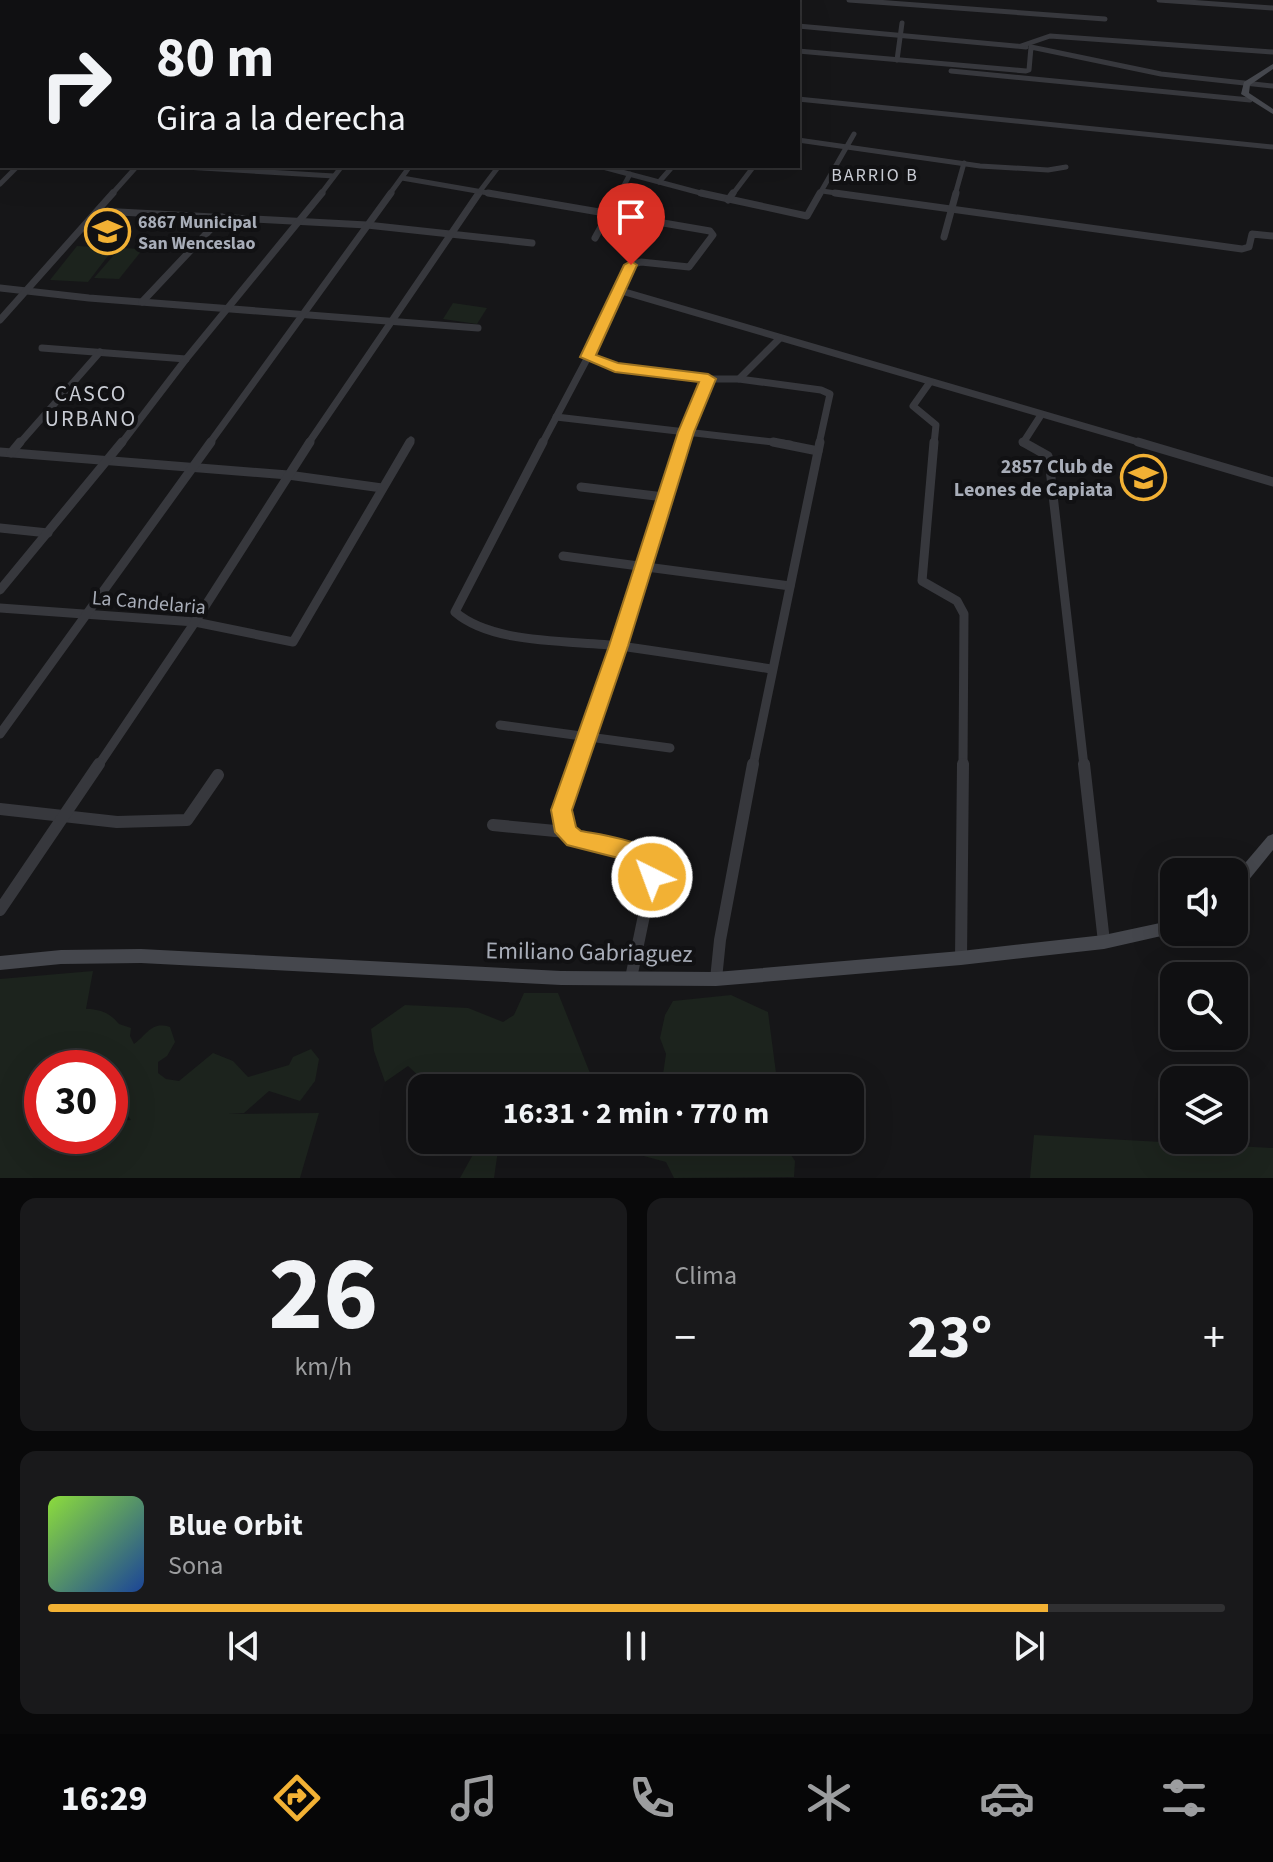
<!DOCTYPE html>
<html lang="es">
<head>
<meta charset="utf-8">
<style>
	:root { --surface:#101012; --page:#19191b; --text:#f1f3f6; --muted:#9c9d9f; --line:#303032; --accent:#f2b134 }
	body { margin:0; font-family:"Source Sans 3",sans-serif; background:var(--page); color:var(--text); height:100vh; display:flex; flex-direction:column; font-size:30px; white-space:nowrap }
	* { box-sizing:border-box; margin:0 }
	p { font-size:26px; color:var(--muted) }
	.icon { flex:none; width:44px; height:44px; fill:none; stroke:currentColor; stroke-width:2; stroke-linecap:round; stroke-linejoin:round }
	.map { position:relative; height:1178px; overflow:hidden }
	.side { display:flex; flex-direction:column; gap:20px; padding:20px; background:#09090a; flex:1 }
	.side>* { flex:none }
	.guide { position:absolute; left:0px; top:0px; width:800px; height:168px; box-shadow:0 8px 32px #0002,0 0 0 2px var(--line); background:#101012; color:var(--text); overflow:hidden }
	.controls { position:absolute; left:1160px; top:858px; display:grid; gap:16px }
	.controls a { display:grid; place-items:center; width:88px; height:88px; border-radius:16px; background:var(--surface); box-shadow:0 8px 32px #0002,0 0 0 2px var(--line); font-size:40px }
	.speed { position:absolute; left:24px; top:1050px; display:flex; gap:16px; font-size:40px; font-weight:700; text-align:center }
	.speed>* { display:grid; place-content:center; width:104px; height:104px; border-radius:50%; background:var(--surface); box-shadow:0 8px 32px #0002,0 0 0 2px var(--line); line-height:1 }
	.speed .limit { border:12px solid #d22; background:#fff; color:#111 }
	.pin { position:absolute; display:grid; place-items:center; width:68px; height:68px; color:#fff; margin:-82px -34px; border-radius:50% 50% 50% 0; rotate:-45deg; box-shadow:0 0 8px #0007 }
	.pin .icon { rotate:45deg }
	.me { position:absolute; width:88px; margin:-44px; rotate:318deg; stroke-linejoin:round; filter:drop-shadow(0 0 6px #0008) }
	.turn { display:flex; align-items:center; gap:28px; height:168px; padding:0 24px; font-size:36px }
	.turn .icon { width:104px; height:104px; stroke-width:2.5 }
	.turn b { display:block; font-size:56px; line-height:68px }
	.big { font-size:60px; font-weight:700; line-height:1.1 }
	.side .card { flex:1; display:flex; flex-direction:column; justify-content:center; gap:12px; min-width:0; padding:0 28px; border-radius:16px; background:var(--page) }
	.side .dial { align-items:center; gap:0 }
	.dial b { font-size:104px; line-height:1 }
	.song { display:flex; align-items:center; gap:24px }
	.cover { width:96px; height:96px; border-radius:12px; background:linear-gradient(135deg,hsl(90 70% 55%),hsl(220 70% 35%)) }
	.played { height:8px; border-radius:4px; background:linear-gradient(90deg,var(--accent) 85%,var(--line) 85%) }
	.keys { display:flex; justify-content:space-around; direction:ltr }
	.heat { display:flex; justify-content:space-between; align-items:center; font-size:44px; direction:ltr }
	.side .tiles { flex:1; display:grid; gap:20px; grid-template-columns:1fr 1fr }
	.card:last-child { grid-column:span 2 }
	.trip { position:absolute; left:408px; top:1074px; width:456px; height:80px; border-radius:16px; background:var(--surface); box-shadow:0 8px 32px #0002,0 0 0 2px var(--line); font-weight:700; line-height:80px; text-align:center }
	.tab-bar { display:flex; height:128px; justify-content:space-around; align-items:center; background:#060607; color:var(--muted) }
	.tab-bar .icon { width:56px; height:56px }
	.tab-bar .current { color:var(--accent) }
	.tab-bar b { font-size:36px; color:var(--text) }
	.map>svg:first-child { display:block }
	.green { fill:#1c231d; fill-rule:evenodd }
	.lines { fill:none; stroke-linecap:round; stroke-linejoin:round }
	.minor-far3 { stroke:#37383d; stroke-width:5 }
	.minor-far2 { stroke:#37383d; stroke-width:7 }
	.minor-far1 { stroke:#37383d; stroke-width:9 }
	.minor { stroke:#37383d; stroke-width:12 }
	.secondary { fill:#45474d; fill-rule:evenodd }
	.route { fill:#f2b134; stroke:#9d7322; stroke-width:2 }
	.labels { text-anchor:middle; stroke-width:8; stroke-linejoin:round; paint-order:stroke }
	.far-neighbourhood-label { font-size:18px; letter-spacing:2px; fill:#c9ccd4; stroke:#111113 }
	.far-poi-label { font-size:18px; font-weight:bold; fill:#a8adb8; stroke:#111113; text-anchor:start }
	.poi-label { font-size:20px; font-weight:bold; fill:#a8adb8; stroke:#111113; text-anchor:end }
	.street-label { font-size:20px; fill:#a8adb8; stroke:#111113 }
	.neighbourhood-label { font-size:22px; letter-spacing:2px; fill:#c9ccd4; stroke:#111113 }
	.near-street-label { font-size:24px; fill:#a8adb8; stroke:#111113 }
</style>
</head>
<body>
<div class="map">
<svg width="1273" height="1178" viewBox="0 0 1273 1178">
	<rect width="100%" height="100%" fill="#161618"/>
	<g class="green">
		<path d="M77,246L114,248L88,282L50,280Z"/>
		<path d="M120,248L143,249L119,279L94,278Z"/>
		<path d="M453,303L487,308L477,324L443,319Z"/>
		<path d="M93,971L86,1009C100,1009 110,1013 119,1024L131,1028L130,1036L134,1044C148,1034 151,1021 170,1027L175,1042L167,1056L158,1062V1073L166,1079L179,1081L213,1053L233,1061L248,1077L289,1065L293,1057L311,1049L319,1059L315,1081L300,1101L269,1091L244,1113L228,1114L319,1113L300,1178H0V979ZM42,1068H110V1094L131,1120L110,1121V1136H42Z"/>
		<path d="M524,993H558L596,1088H422V1079L408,1066L385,1082L374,1051L371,1029L405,1005L468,1008L503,1022L514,1015Z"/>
		<path d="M731,995L768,1012L778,1088H661L666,1054L660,1038L665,1015L673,1001Z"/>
		<path d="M1034,1135L1273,1148V1178H1030Z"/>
		<path d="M481,1140H508L499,1143L494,1178H460Z"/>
		<path d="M584,1140H781L795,1161L794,1177L674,1178L666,1162Z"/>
	</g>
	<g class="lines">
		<g class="minor-far3">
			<path d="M309,0L367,1"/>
			<path d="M462,0L494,2"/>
			<path d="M849,0L1105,19"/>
			<path d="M1159,0L1273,8"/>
			<path d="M798,26L1026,47"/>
			<path d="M1021,46L1050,36L1273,52"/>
			<path d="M798,51L1026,71L1029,70L1031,47L1161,74L1273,86"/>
			<path d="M897,60L902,23"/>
			<path d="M951,71L1250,100"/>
			<path d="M798,99L1273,147"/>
			<path d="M798,140L980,166L1048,170L1066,167"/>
			<path d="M168,166L334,176"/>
			<path d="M599,166L708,195"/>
			<path d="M402,178L500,195"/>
			<path d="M659,182L673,166"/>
			<path d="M0,184L18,166"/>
			<path d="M822,191L850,195"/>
			<path d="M111,195L137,166"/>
			<path d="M320,195L342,166"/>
			<path d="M389,195L410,166"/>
			<path d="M477,195L499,166"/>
			<path d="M619,195L630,174"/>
			<path d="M732,195L754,166"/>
			<path d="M819,195L854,134"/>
			<path d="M955,195L964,163"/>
		</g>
		<g class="minor-far2">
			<path d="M488,193L710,231L713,235L689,267L641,262L631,265L588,357L615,368L708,379"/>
			<path d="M701,193L807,216L820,193"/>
			<path d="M835,193L1242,249L1249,247L1252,234L1273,236"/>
			<path d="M728,200L733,193"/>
			<path d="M100,211L367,225L532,243"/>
			<path d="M944,237L956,193"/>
			<path d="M595,238L620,193"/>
			<path d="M0,288L89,298L478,328"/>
			<path d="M618,290L1145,444"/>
			<path d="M142,302L222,217"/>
			<path d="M0,320L113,193"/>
			<path d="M42,348L186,359"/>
			<path d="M739,379L821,390L830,394L819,444"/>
			<path d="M930,382L913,406L936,425L934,444"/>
			<path d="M556,417L790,444"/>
			<path d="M19,444L100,352"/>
			<path d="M121,444L186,359L322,193"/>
			<path d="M209,444L391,193"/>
			<path d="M308,444L479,193"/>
			<path d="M408,444L411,440"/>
			<path d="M542,444L588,357"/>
			<path d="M683,444L702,388L708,379H739L780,338"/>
			<path d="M1026,444L1023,443L1041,415"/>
		</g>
		<g class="minor-far1">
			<path d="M543,442L455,612C493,645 571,640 620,646C670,653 721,661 771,669"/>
			<path d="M773,442L818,451"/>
			<path d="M934,442L922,581L957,601L964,614L963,766"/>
			<path d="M1023,442L1048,456L1049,460L1084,766"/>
			<path d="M1138,442L1273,482"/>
			<path d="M0,452L288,475L382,488"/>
			<path d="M11,453L20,442"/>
			<path d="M581,487L664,497"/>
			<path d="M0,528L48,533"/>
			<path d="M563,556L790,586"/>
			<path d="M0,590L122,442"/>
			<path d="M0,608L195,622L293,642L410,442"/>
			<path d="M500,725L670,748"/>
			<path d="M0,734L211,442"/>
			<path d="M98,766L195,622L310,442"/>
			<path d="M577,766L684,442"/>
			<path d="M753,766L820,442"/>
		</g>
		<g class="minor">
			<path d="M577,764L562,810L566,832C587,844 633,843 647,858C652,863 652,870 652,877L631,978"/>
			<path d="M1084,764L1104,942"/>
			<path d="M0,809L117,822L187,820L218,775"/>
			<path d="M493,825L566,832"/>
			<path d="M0,910L99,764"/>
			<path d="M961,958L963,764"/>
			<path d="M716,979L720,940L753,764"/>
		</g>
		<g class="secondary">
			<rect x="364" y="0" width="6" height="2"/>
			<path d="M1273,64V69L1250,85L1249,93L1273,109V114L1241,94L1244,82Z"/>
			<rect x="0" y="114" width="2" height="5"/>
			<path d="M1273,834V850L1239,892L1234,893V876L1268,836Z"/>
			<path d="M1174,920V932H1179L1104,949L961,965L716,986L561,985L141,963L61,964L0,970V956L61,950L141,949L561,971L716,972L961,951L1104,935Z"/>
		</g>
	</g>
	<path class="route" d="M631,261L637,265L596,355L618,363L708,374L716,379L694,432L628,646L572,810L576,827L581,831C606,836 680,843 660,884L652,887L644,884L640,869L634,862L567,845L555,832L551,810L609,646L678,432L699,382L615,372L580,357L624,265Z"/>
	<defs>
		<symbol id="school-ring" viewBox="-11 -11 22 22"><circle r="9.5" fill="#111113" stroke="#f2b134" stroke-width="1.5"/><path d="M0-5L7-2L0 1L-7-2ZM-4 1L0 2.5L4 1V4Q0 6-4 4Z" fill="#f2b134"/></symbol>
	</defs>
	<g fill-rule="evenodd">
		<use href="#school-ring" x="82" y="206" width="51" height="51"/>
		<use href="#school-ring" x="1118" y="452" width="51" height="51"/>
	</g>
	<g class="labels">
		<g class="far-neighbourhood-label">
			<text x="875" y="181">BARRIO B</text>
		</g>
		<g class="far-poi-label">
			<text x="138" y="228">6867 Municipal<tspan x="138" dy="21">San Wenceslao</tspan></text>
		</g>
		<g class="poi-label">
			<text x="1113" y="473">2857 Club de<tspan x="1113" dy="23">Leones de Capiata</tspan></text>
		</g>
		<g class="street-label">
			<text transform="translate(149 602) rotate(5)" y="7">La Candelaria</text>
		</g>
		<g class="neighbourhood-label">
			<text x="91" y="401">CASCO<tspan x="91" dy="25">URBANO</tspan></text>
		</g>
		<g class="near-street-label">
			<text transform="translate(589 952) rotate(1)" y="8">Emiliano Gabriaguez</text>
		</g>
	</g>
</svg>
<div class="controls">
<a><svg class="icon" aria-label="sound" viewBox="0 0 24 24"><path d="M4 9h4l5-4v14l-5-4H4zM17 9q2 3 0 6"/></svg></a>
<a><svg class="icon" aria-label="search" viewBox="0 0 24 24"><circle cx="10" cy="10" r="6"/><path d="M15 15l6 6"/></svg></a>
<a><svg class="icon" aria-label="layers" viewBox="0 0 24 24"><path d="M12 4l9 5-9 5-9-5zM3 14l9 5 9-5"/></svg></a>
</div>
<div class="speed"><div class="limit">30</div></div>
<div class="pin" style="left:631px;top:265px;background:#d93025"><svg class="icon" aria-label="arrive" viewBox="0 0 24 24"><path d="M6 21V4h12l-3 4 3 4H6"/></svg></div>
<svg class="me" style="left:652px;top:877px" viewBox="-20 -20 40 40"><circle r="17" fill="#f2b134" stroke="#fff" stroke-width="3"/><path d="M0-11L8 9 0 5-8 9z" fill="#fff"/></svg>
<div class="trip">16:31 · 2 min · 770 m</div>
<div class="guide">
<div class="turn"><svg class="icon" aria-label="right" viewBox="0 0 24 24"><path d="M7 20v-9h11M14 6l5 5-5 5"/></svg><div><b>80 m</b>Gira a la derecha</div></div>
</div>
</div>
<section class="side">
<div class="tiles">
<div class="card dial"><b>26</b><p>km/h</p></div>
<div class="card"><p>Clima</p>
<div class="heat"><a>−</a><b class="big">23°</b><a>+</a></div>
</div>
<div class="card">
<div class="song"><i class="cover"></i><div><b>Blue Orbit</b><p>Sona</p></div></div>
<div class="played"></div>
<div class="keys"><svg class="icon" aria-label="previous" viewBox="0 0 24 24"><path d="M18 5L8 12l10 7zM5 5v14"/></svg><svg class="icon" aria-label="pause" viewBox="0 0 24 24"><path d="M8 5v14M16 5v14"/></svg><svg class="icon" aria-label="next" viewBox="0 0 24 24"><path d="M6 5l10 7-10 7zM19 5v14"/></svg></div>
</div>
</div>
</section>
<nav class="tab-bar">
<b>16:29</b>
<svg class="icon current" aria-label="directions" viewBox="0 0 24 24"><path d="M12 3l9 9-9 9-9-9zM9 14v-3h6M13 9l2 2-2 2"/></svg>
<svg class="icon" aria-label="music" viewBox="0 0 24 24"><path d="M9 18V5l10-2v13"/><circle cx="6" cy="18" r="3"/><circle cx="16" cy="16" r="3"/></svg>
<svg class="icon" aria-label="phone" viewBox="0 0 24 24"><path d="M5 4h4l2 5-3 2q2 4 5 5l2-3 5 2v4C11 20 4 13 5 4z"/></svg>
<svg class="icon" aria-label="climate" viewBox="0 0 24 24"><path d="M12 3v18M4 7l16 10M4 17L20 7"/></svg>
<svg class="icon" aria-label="car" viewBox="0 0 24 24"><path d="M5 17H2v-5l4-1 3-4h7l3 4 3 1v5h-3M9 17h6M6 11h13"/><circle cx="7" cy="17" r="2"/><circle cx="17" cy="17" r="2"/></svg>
<svg class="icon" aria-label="filters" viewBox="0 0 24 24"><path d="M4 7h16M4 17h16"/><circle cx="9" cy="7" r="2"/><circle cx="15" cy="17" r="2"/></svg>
</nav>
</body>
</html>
